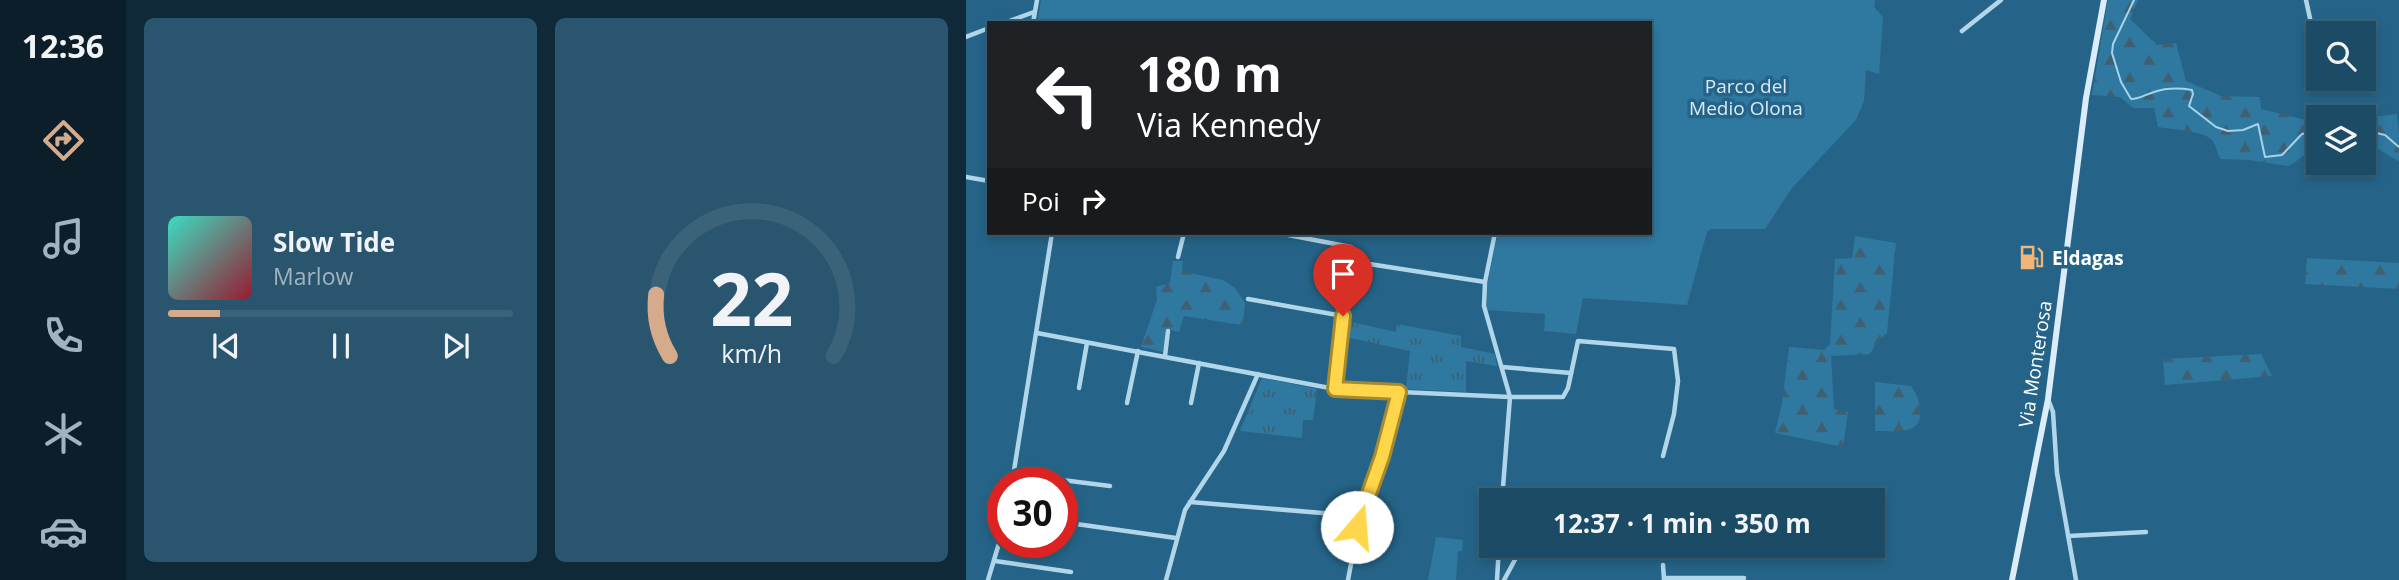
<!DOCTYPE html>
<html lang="it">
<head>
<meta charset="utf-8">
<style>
	:root { --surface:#1c4b66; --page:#29556f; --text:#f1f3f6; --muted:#a0b3bf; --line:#3a637a; --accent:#d6ab8b }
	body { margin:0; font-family:"Open Sans",sans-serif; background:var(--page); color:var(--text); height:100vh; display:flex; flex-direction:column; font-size:26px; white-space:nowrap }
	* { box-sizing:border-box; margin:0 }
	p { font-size:23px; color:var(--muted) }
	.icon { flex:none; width:38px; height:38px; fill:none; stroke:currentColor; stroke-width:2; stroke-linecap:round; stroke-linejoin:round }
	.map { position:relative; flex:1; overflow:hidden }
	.drawer { display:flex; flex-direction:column; gap:18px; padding:18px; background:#0f2938; width:840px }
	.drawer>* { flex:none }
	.guide { position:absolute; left:21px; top:21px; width:665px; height:214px; border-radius:0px; box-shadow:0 4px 10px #0003,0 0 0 2px var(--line); background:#202124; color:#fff; overflow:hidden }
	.fabs { position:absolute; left:1340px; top:21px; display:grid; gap:14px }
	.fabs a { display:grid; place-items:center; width:70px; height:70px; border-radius:0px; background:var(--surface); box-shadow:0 4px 10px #0003,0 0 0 2px var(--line); font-size:35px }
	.speed { position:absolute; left:21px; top:467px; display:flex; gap:14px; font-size:35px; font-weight:700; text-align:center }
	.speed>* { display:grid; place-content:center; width:91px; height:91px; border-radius:50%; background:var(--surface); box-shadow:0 4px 10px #0003,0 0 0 2px var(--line); line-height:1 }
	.speed .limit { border:10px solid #d22; background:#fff; color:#111 }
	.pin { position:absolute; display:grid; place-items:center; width:60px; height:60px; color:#fff; margin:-72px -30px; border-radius:50% 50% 50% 0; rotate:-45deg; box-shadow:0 0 7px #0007 }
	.pin .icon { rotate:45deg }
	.me { position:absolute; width:77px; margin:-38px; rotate:18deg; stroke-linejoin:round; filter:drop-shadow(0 0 5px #0008) }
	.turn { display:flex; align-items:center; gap:24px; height:147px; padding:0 35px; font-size:32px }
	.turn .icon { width:91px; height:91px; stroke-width:2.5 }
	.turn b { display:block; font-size:49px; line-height:60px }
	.then { display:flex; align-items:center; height:66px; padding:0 35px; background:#0003; gap:14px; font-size:26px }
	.drawer .widget { flex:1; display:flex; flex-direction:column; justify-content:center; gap:10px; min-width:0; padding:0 24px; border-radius:10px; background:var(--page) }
	.drawer .dial { align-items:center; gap:0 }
	.dial svg { height:182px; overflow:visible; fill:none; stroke:var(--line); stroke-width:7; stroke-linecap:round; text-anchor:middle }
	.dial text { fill:var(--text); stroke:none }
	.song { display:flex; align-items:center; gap:21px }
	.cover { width:84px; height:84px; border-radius:10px; background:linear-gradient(135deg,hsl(170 70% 55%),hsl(350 70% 35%)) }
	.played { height:7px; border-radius:4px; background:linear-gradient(90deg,var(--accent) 15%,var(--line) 15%) }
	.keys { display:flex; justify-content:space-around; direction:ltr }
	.drawer .tiles { flex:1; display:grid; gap:18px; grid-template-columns:repeat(2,1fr) }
	.trip { position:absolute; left:513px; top:488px; width:406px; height:70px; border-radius:0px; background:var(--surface); box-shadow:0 4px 10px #0003,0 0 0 2px var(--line); font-weight:700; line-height:70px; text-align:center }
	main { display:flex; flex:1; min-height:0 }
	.dock { display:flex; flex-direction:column; width:126px; justify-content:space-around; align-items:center; background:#0b1e29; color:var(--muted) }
	.dock .icon { width:49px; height:49px }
	.dock .current { color:var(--accent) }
	.dock b { font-size:32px; color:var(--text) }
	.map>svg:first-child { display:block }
	.grass { fill:url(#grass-tufts) }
	.forest { fill:url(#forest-firs) }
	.park { fill:#2f78a0 }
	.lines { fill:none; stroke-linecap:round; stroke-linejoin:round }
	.stream { stroke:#a5d3ea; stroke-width:2 }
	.street { stroke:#b1d6e9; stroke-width:4.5 }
	.secondary { stroke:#dbedf8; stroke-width:6 }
	.route-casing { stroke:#a68a30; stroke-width:18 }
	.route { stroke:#ffd54a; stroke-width:12 }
	.labels { text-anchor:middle; stroke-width:7; stroke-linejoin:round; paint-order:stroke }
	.park-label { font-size:19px; fill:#d5ebf7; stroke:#256488 }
	.poi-label { font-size:19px; font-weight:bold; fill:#fff; stroke:#256488; text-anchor:start }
	.street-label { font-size:19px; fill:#fff; stroke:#256488 }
</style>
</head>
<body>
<main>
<nav class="dock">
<b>12:36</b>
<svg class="icon current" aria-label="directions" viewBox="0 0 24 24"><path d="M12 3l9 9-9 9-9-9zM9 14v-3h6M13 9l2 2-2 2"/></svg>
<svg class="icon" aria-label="music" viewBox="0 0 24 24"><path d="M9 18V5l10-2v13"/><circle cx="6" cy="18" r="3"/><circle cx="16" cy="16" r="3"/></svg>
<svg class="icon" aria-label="phone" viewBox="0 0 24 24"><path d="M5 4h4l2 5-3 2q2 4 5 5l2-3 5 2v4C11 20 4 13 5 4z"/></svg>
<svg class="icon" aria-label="climate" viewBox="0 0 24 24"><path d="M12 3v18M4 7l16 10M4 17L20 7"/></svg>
<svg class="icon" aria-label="car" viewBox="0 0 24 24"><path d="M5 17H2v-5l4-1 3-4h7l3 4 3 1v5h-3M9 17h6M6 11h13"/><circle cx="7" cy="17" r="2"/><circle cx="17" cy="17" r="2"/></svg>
</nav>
<section class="drawer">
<div class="tiles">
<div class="widget">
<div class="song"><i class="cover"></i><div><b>Slow Tide</b><p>Marlow</p></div></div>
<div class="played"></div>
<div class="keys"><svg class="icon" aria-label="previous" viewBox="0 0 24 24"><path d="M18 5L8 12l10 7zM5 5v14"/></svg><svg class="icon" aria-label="pause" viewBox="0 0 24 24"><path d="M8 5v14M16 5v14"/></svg><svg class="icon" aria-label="next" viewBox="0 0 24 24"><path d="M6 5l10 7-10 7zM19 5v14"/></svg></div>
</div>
<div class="widget dial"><svg viewBox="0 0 100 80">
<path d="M14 69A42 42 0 1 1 86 69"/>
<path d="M14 69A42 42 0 0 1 8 42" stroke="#d6ab8b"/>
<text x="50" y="56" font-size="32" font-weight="700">22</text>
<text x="50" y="72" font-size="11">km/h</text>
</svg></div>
</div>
</section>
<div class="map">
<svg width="1433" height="580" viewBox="0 0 1433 580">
	<defs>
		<pattern id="grass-tufts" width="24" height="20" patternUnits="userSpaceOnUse" patternTransform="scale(1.75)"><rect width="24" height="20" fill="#2f78a0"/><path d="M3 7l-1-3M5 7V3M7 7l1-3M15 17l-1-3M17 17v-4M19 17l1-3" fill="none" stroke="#3f6072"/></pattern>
		<pattern id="forest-firs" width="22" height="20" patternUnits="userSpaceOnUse" patternTransform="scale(1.75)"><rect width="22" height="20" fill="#2f78a0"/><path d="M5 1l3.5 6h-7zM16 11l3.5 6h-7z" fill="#3f6072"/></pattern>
	</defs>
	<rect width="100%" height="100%" fill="#256488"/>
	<g class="grass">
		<path d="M1431,114L1433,135L1419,127L1398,122V118Z"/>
		<path d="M382,321L430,332L431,324L495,336V347L529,354L531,366L500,361V392L440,389L444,351L379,337Z"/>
		<path d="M296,378L351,389L347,420H337L336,438L274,431Z"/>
	</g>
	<g class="forest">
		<path d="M1142,0H1172L1164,19L1191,45L1210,43L1220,81L1255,96L1294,97L1295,109L1353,123V147C1338,151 1331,164 1321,166L1283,160L1255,159C1250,153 1251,145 1245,139C1236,131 1205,129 1192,127L1188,108H1167L1154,97L1126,95Z"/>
		<path d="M1398,122L1419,127L1433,135V161C1420,156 1412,145 1398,143Z"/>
		<path d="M889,236L930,243L921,333L910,343L904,354L865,356L868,409L882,412L877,447L809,433L816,403L823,347L858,350L864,344L869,259L886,258Z"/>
		<path d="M1341,258L1433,263V289L1339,284Z"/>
		<path d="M207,261H217L216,270L219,272L257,280L269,288L279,303L277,324L275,325L218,316L213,332L200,329L197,352L175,347L191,300L190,287L204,283Z"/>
		<path d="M1295,354L1306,376L1199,385L1197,359Z"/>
		<path d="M909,382L945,386C951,395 954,402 954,412C956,436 926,431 909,431Z"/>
	</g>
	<g class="park">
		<path d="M75,0H909L908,7L917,17L913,74L900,70L898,101L890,120L826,188L799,229H745L741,232L721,305L617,298L610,334L578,331L579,314L521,310V286L532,233H684V23H71Z"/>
		<path d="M470,537L497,540L496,551H492L490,580H462Z"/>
	</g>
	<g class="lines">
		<g class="stream">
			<path d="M1168,0L1147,44L1146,53L1155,82L1165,99C1174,99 1180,94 1188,92C1200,88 1214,88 1226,90L1227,94L1223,106L1250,127L1262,131L1277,130L1292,124L1299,157L1316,155L1336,134L1353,130"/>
			<path d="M1398,130L1419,135L1433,147"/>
		</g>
		<g class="street">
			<path d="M1340,0L1353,60"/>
			<path d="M38,23L68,12"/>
			<path d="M67,23L71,0"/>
			<path d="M996,31L1035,0"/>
			<path d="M0,37L23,28"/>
			<path d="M0,177L23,181"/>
			<path d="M312,233L385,247L369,389"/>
			<path d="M529,233L519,282L518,306L544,397L536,500"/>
			<path d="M212,257L218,233"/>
			<path d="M384,261L519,282"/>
			<path d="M282,299L377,316"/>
			<path d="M71,333L369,389L544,397H597L602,388L612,341L708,349L712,381L708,414L697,456"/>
			<path d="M199,356L202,331"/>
			<path d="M536,367L605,373"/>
			<path d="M113,388L121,343"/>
			<path d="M1082,399L1087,412L1091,473L1110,580"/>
			<path d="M161,403L172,351"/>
			<path d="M225,403L233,363"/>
			<path d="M48,474L144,486"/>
			<path d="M46,483L86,233"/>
			<path d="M537,495L588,498"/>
			<path d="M224,502L393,516"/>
			<path d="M96,522L210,538"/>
			<path d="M1102,536L1180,532"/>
			<path d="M29,561L105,572"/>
			<path d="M697,565L698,579"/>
			<path d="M698,578H778"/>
			<path d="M22,580L37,530"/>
			<path d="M200,580L219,510L258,451L292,374"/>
			<path d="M382,580L394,516L416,457L433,392"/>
			<path d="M531,580L533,546"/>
			<path d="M538,580L551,556"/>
		</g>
		<path class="secondary" d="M1046,580L1082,399L1120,98L1138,0"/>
	</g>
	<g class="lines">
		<defs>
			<path id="route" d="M377,316L369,389L433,392L416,457L391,527"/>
		</defs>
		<use href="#route" class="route-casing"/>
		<use href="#route" class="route"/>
	</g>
	<defs>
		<symbol id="fuel-bare" viewBox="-9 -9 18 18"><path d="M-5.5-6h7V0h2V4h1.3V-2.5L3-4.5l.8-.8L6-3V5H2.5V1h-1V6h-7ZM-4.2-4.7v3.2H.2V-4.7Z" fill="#f3b575" stroke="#256488" stroke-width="2.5" paint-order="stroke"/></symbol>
	</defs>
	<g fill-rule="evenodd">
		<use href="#fuel-bare" x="1048" y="240" width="35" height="35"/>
	</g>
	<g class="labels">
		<g class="park-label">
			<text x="780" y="93">Parco del<tspan x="780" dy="22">Medio Olona</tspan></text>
		</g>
		<g class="poi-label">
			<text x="1086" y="265">Eldagas</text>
		</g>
		<g class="street-label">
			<text transform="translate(1069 364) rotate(-81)" y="7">Via Monterosa</text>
		</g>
	</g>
</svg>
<div class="fabs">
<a><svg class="icon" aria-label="search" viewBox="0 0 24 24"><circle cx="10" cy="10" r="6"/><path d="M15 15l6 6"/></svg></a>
<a><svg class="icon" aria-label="layers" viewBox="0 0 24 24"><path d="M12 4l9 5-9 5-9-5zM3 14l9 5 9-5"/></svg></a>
</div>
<div class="speed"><div class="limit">30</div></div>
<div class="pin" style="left:377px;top:316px;background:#d93025"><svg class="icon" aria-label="arrive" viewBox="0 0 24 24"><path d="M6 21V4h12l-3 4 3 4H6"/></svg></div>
<svg class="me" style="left:391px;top:527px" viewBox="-20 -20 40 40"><circle r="19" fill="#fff"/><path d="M0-13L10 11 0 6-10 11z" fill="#ffd54a"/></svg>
<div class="trip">12:37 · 1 min · 350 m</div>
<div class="guide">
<div class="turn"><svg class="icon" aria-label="left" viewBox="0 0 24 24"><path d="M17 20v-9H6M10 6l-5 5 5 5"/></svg><div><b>180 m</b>Via Kennedy</div></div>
<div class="then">Poi<svg class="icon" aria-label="right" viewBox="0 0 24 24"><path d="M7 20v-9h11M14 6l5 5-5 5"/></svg></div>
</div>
</div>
</main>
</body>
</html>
